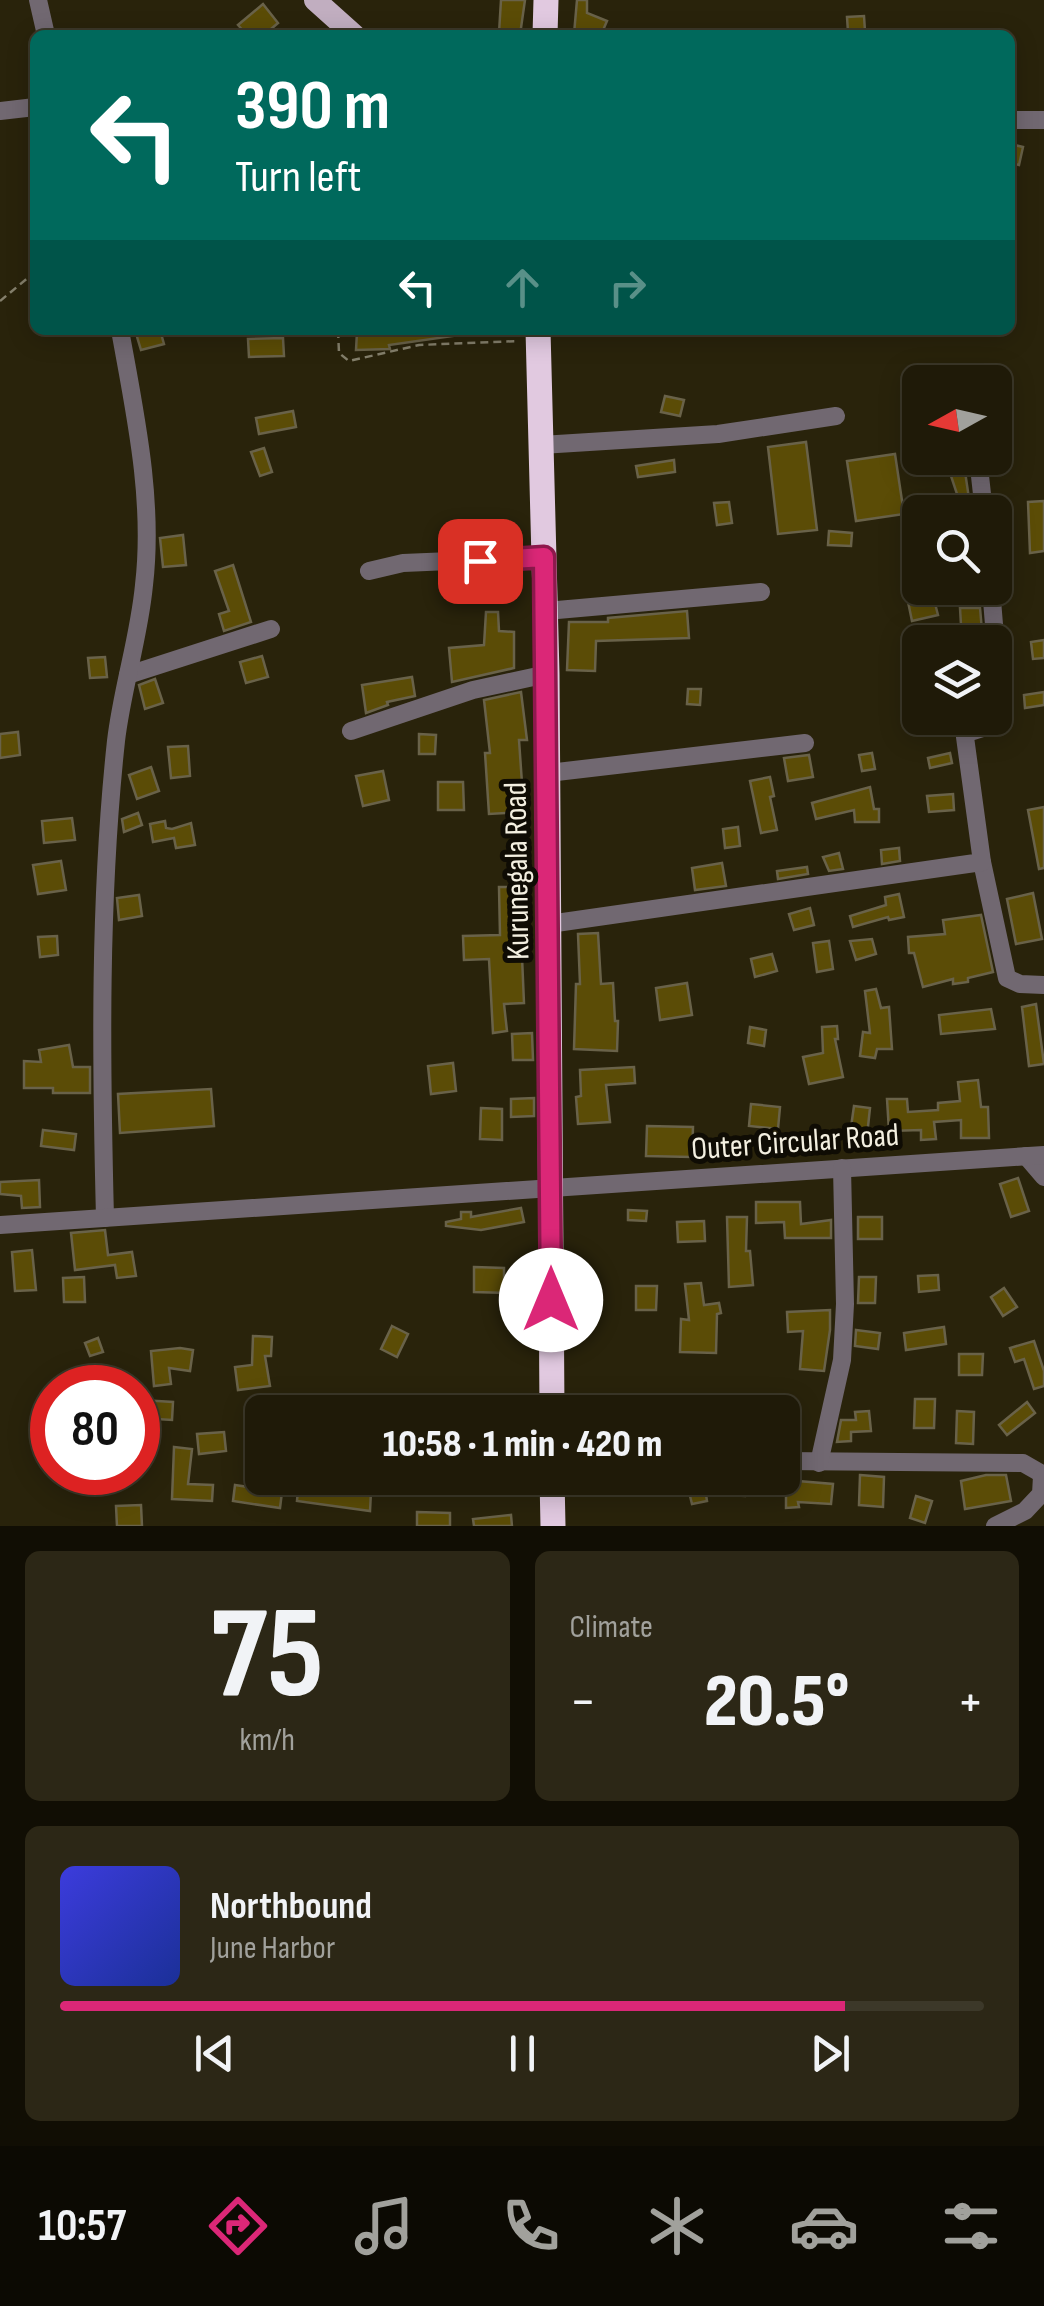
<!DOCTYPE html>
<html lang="en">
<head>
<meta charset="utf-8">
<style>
	:root { --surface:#1f1a08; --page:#2c2716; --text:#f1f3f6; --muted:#a1a19c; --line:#3c3829; --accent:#db2777 }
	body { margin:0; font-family:"Sofia Sans Condensed",sans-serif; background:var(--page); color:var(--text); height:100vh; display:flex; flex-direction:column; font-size:38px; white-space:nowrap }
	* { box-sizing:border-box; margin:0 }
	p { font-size:32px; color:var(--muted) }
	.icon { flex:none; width:55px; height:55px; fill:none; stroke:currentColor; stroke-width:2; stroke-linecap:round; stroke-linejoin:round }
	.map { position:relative; height:1526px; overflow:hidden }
	.details { display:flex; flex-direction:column; gap:25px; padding:25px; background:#110e04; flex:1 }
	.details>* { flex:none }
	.hud { position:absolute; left:30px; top:30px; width:985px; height:305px; border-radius:15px; box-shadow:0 5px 25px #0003,0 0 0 2px var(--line); background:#00695c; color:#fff; overflow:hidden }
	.needle { width:65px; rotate:262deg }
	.buttons { position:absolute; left:902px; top:365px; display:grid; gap:20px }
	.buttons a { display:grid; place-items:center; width:110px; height:110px; border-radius:15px; background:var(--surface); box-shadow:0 5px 25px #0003,0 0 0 2px var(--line); font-size:50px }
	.speed { position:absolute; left:30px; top:1365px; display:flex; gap:20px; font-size:50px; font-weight:700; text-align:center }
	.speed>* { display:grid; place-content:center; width:130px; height:130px; border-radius:50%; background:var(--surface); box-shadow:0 5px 25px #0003,0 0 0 2px var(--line); line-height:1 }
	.speed .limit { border:15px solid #d22; background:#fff; color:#111 }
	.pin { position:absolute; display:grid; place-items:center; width:85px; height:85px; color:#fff; margin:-42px; border-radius:20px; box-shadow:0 5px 15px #0006 }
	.me { position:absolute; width:110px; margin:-55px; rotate:0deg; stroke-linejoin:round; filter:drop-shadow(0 0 8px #0008) }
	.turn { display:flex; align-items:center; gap:35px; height:210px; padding:0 40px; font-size:45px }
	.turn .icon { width:130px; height:130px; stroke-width:2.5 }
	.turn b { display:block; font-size:70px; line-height:85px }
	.lanes { display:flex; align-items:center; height:95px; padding:0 40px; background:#0003; justify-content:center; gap:50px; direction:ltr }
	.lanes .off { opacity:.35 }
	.big { font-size:75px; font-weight:800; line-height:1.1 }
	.details .tile { flex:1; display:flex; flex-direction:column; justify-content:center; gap:15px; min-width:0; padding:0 35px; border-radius:15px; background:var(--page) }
	.details .dial { align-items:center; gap:0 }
	.dial b { font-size:130px; line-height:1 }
	.song { display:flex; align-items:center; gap:30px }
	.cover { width:120px; height:120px; border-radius:15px; background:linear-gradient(135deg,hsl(240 70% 55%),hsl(230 70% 35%)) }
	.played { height:10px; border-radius:5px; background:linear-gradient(90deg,var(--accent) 85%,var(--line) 85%) }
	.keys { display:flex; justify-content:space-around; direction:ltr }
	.heat { display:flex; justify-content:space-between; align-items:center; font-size:55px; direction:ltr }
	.details .tiles { flex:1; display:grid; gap:25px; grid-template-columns:1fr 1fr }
	.tile:last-child { grid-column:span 2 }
	.trip { position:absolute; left:245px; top:1395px; width:555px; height:100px; border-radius:15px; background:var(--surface); box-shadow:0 5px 25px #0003,0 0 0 2px var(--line); font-weight:800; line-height:100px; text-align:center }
	.dock { display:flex; height:160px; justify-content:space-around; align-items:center; background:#0c0a03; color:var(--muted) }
	.dock .icon { width:70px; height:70px }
	.dock .current { color:var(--accent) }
	.dock b { font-size:45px; color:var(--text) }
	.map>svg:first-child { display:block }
	.building { fill:#5b4c06; stroke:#696249; stroke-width:2.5 }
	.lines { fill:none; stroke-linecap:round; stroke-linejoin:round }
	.path { stroke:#847f6b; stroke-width:2.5; stroke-dasharray:8 5; stroke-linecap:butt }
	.minor { stroke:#716871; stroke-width:18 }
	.major { stroke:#c1aec0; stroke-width:22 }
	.highway { stroke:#e1c9e0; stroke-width:25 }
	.route-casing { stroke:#8e194d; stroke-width:25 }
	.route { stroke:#db2777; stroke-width:18 }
	.labels { text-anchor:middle; stroke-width:10; stroke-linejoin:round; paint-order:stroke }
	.street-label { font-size:32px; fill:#f3efe0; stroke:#0f0c04 }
</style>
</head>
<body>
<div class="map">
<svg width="1044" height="1526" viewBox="0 0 1044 1526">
	<rect width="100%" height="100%" fill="#29230b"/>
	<g class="building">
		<path d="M501,0H525L520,35L499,33Z"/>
		<path d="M577,0H587V13L607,21L601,35L574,34Z"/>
		<path d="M263,4L278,23L264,35H247L238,25Z"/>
		<path d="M864,16L865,31L848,32L847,17Z"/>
		<path d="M1010,144L1023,147L1019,165L1010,163Z"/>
		<path d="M135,330H160L164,344L141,350Z"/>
		<path d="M396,330H453V336L389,345L390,349L356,350L357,332Z"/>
		<path d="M283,338L284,356L249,357L248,339Z"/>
		<path d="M665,396L684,400L680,416L661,412Z"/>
		<path d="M293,411L296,427L259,434L256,418Z"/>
		<path d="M806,442L817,530L778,534L768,447Z"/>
		<path d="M264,448L272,472L260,476L251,452Z"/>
		<path d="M895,454L904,514L856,521L847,461Z"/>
		<path d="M945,458H963L971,512H963Z"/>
		<path d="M674,460L675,472L638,477L636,466Z"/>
		<path d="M1044,501V551L1030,553L1028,502Z"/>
		<path d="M729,502L732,523L717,525L714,503Z"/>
		<path d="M829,531L852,533L851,546L828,545Z"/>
		<path d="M183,535L186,565L163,567L160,538Z"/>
		<path d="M233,565L251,622L224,631L219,614L229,611L215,571Z"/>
		<path d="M486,578L487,595L472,596L471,579Z"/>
		<path d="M931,588L938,615L912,621L906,592Z"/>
		<path d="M960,608H980L983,642H962Z"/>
		<path d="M687,611L689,638L596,641L595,671L567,670L569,622H608V618Z"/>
		<path d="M486,612H498L499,631L514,632V668L452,682L449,648L484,645Z"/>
		<path d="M1044,640V658L1033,659L1031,642Z"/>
		<path d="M262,656L268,677L246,683L240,662Z"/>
		<path d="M105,657L107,677L90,678L88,658Z"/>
		<path d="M412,677L415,696L387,702L388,705L366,713L362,685Z"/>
		<path d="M155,679L163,703L145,709L139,685Z"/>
		<path d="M688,689H701L700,705L687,704Z"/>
		<path d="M521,692L527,740H519L524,812L489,814L485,753H490L484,700Z"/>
		<path d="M1044,692V705L1025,708L1024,695Z"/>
		<path d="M18,732L20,755L0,758V734Z"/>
		<path d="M419,734L436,735L435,754H419Z"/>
		<path d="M188,746L190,776L171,778L168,747Z"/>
		<path d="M872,753L875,769L862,771L859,755Z"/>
		<path d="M950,753L952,763L930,768L928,758Z"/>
		<path d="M809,755L813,777L788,781L784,758Z"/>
		<path d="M151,767L159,791L137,799L129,775Z"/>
		<path d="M383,771L389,800L363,806L356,776Z"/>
		<path d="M770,777L774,796L770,797L777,830L761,833L750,781Z"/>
		<path d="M438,782H463L464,810H438Z"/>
		<path d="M870,787L874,809H879V822H855L854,810L816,819L812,803Z"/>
		<path d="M953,794L954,810L929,812L927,796Z"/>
		<path d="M1044,807V868L1039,869L1028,810Z"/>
		<path d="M138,813L142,825L124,832L122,819Z"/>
		<path d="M72,818L75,840L44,843L42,821Z"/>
		<path d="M165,821L166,828L172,829L191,823L195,845L176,848L174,838L153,842L150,824Z"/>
		<path d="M738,827L740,846L725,848L723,829Z"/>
		<path d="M899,848L900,861L882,864L881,850Z"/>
		<path d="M839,853L843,869L829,871L823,857Z"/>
		<path d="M61,861L66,890L38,894L33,865Z"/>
		<path d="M722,863L726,886L695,890L692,868Z"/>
		<path d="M807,867L808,874L778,879L777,871Z"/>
		<path d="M499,887H519L524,1003L504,1004L507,1031L493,1033L489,959L464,960L463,936L500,935Z"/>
		<path d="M1033,893L1042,939L1016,944L1007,899Z"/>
		<path d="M899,894L904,917L889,920L888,917L853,927L850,916L886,905L885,897Z"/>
		<path d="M139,895L142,916L119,920L117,898Z"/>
		<path d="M810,908L814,925L794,930L789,914Z"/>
		<path d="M981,915L993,972L968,978V982L953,984V979L923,987L914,953H909L908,937L945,934L943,920Z"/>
		<path d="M598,933L601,984L613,983L615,1021H618L617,1051L574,1049L576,984H580L578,934Z"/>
		<path d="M57,936L58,955L40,957L38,937Z"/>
		<path d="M872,939L876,954L856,960L850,941Z"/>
		<path d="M829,941L833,969L817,972L813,943Z"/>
		<path d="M772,954L777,971L755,977L751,959Z"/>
		<path d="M687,983L692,1015L660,1020L656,988Z"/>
		<path d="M876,989L881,1008L889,1007L892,1049H877L875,1058L860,1056L863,1032L870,1033L865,991Z"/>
		<path d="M1036,1004L1044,1064L1029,1066L1022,1007Z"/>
		<path d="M991,1009L995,1029L941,1034L939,1015Z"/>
		<path d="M837,1026L838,1039H835L843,1077L809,1084L803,1057L823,1053L822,1027Z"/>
		<path d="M750,1027L766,1030L764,1046L748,1043Z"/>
		<path d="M532,1033L533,1060H513L512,1034Z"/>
		<path d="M69,1045L73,1067H90V1093H53V1088H24V1061L41,1062L39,1050Z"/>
		<path d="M453,1063L456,1091L431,1094L428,1066Z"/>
		<path d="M634,1067L635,1083L606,1085L610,1122L578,1124L576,1097L581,1096L580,1070Z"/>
		<path d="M978,1080L981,1107H988L989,1138H961V1120L934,1122L936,1139L921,1140V1130L889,1131L887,1099H907L908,1112L938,1110V1103L960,1101L958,1082Z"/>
		<path d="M211,1089L214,1126L120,1133L118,1094Z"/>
		<path d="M534,1098V1116L511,1117V1099Z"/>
		<path d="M751,1104L780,1107L778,1129L749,1126Z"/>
		<path d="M854,1106L870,1108L867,1136L850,1134Z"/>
		<path d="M481,1108L502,1109V1140L480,1139Z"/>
		<path d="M647,1126L693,1127L692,1157L646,1156Z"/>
		<path d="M43,1130L76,1134L74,1150L41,1146Z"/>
		<path d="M1018,1178L1029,1211L1011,1217L1000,1184Z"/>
		<path d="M39,1180L40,1207L22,1208L21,1196L0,1194V1182Z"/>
		<path d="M756,1202H800L801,1224L831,1220V1238H785L784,1222L756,1223Z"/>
		<path d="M521,1208L524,1222L481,1230L446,1226V1222L461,1219V1212H471V1217Z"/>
		<path d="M628,1210L647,1211L646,1221L628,1220Z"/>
		<path d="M727,1217H747L746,1251H750L753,1285L729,1287Z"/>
		<rect x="858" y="1217" width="24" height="22"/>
		<path d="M704,1221L705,1241L678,1242L677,1222Z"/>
		<path d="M105,1230L108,1255L132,1252L136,1276L117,1278L115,1265L75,1270L71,1233Z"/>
		<path d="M32,1250L36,1290L15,1291L12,1252Z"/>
		<path d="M474,1267L504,1268V1279L530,1281L529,1304L508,1302V1293L474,1292Z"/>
		<path d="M938,1275L939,1290L919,1292L918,1276Z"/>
		<path d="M84,1277L85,1302H64L63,1278Z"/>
		<path d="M859,1277H876L875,1303H858Z"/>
		<path d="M701,1283L704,1305L719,1303L721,1313L717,1314L716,1353L680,1352L681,1319L689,1320L685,1284Z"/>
		<path d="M636,1286H657L656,1310H636Z"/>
		<path d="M1004,1288L1017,1307L1003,1316L991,1297Z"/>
		<path d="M830,1310V1330L824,1371L800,1369L803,1331L788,1332L787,1312Z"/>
		<path d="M392,1326L408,1334L397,1357L381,1349Z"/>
		<path d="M944,1327L946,1344L906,1350L904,1333Z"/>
		<path d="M856,1330L880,1333L878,1349L855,1346Z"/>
		<path d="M253,1336L272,1337L271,1356H265L270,1386L238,1390L235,1367L252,1365Z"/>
		<path d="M98,1338L103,1352L90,1356L85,1343Z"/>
		<path d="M1034,1341L1044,1371V1386L1034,1389L1024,1359L1015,1362L1010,1348Z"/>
		<path d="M180,1348L193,1350L190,1371L169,1368L171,1384L154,1386L151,1351Z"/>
		<path d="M959,1354H983L982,1375H959Z"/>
		<path d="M915,1399H935L934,1428H914Z"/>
		<path d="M141,1400L173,1402L172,1420L140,1418Z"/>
		<path d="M1027,1402L1035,1413L1007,1435L999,1425Z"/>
		<path d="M869,1411L871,1431L851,1432V1441L837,1442L841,1420H856L855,1412Z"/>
		<path d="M957,1411L974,1412L973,1444L956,1443Z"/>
		<path d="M224,1432L226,1451L199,1454L197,1434Z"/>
		<path d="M174,1447L192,1449L188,1484L213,1485L212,1501L172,1499Z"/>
		<path d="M860,1475L884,1477L883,1507L859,1505Z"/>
		<path d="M986,1475H1006L1011,1501L965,1509L961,1481Z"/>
		<path d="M327,1478H350L349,1491L371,1492L370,1511L297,1501L298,1490L325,1493Z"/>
		<path d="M674,1478H694L695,1486L676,1490Z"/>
		<path d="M728,1478H747L745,1496L727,1495Z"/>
		<path d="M786,1480L833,1484L831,1504L798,1502L799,1507L786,1508Z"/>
		<path d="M235,1485L282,1492L280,1508L233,1501Z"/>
		<path d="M705,1488L707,1501L692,1504L689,1492Z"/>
		<path d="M916,1496L932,1501L925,1523L910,1518Z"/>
		<path d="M141,1505L142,1526H117L116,1506Z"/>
		<path d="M417,1512L450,1513V1526H417Z"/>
		<path d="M511,1515L512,1526H474L473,1519Z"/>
	</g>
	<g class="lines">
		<g class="path">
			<path d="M0,301L35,272"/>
			<path d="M338,330L339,353L349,361L419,345L519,341"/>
		</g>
		<g class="minor">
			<path d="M38,0L46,35"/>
			<path d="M0,111L35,107"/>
			<path d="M1010,120H1044"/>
			<path d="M541,445L718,434L836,416"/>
			<path d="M978,458L984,512"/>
			<path d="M369,571L403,563L544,557"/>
			<path d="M546,611L761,592"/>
			<path d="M128,675L271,629"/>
			<path d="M351,731L473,690L547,674"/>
			<path d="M548,773L805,743"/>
			<path d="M982,862L1007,978L1020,984L1044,985"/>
			<path d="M549,924L982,862L965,737L967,733L1002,722L991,588"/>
			<path d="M1026,1156L1044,1177"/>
			<path d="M105,1218C101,1059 99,899 116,741C122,689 139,638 144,585C154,500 135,413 120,330"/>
			<path d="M0,1225L1044,1155"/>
			<path d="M782,1461L1023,1463L1044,1475"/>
			<path d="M819,1463L842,1360L845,1304L842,1168"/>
			<path d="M995,1526L1025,1511L1041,1494L1042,1476"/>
		</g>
		<path class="major" d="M315,0L354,35"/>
		<g class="highway">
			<path d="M545,35L546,0"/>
			<path d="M538,330L547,674L552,1412"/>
			<path d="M552,1478L553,1526"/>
		</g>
	</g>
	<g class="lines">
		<defs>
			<path id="route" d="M480,561L544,557L551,1300"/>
		</defs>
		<use href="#route" class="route-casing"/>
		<use href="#route" class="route"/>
	</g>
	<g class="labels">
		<g class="street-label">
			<text transform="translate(516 871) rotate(-91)" y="11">Kurunegala Road</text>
			<text transform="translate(795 1141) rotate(-4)" y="11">Outer Circular Road</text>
		</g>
	</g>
</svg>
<div class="buttons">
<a><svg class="needle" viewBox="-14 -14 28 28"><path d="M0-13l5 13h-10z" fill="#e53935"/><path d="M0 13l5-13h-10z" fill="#a1a19c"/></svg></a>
<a><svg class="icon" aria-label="search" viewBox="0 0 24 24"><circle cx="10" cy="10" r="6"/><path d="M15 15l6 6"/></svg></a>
<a><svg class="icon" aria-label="layers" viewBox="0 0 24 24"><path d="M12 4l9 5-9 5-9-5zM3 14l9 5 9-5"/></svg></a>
</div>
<div class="speed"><div class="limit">80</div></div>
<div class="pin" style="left:480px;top:561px;background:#d93025"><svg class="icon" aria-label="arrive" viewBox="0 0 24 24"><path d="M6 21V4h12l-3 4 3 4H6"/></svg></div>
<svg class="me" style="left:551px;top:1300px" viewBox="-20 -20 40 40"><circle r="19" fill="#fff"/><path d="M0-13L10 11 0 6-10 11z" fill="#db2777"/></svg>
<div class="trip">10:58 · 1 min · 420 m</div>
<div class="hud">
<div class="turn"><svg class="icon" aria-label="left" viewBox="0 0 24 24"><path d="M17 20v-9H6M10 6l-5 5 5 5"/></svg><div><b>390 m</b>Turn left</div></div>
<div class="lanes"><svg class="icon" aria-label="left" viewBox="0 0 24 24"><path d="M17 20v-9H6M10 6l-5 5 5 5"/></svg><svg class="icon off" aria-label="ahead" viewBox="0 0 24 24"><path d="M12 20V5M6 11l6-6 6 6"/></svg><svg class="icon off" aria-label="right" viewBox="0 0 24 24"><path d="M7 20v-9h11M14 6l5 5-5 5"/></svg></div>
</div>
</div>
<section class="details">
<div class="tiles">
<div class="tile dial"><b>75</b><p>km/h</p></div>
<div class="tile"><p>Climate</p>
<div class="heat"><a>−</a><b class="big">20.5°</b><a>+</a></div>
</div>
<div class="tile">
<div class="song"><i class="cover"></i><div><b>Northbound</b><p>June Harbor</p></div></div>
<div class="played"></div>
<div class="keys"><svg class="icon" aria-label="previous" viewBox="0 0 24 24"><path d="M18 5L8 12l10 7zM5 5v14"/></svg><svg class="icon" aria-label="pause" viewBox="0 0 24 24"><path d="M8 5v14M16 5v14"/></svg><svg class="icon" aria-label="next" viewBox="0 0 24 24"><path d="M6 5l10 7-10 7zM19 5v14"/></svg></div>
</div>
</div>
</section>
<nav class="dock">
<b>10:57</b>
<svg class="icon current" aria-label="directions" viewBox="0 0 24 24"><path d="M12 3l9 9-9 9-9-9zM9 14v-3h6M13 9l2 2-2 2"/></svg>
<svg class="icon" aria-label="music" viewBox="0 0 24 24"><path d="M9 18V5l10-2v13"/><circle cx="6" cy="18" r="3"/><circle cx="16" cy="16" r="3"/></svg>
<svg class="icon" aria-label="phone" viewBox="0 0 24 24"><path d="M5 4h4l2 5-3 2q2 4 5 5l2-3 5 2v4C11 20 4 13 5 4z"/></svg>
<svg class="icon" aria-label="climate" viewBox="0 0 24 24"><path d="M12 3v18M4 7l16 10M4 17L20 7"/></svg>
<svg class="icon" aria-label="car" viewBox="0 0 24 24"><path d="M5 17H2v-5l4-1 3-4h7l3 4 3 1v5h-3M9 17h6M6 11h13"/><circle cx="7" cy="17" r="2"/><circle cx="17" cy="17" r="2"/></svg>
<svg class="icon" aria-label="filters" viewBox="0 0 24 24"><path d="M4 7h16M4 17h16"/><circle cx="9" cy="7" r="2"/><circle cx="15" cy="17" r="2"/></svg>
</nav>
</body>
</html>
